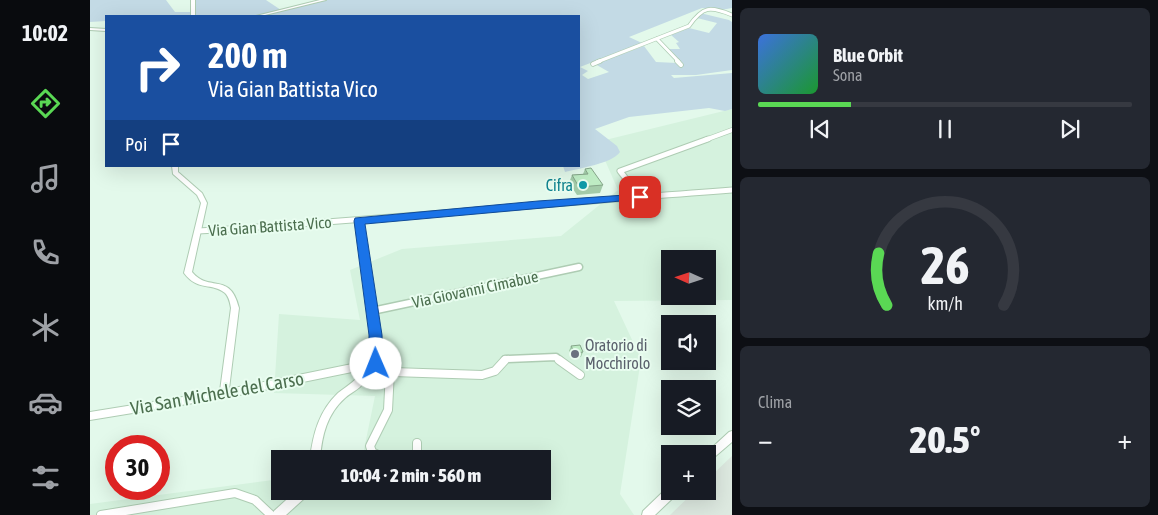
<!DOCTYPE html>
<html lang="it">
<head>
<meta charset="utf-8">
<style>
	:root { --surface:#171b24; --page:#242831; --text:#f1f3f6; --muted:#9ea1a6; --line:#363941; --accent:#5ad854 }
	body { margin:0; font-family:"Asap Condensed",sans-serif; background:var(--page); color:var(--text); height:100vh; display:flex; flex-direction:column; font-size:19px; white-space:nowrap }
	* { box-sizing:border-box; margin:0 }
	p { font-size:16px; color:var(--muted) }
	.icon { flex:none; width:28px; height:28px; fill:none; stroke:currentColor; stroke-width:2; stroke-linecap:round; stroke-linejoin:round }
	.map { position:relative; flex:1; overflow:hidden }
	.details { display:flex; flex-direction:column; gap:8px; padding:8px; background:#0d0f14; width:426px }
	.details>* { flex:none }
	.guide { position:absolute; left:15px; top:15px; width:475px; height:152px; border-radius:0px; box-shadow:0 5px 20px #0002; background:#1a4fa0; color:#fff; overflow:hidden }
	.needle { width:32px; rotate:273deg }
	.controls { position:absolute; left:571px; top:250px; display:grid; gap:10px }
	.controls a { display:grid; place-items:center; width:55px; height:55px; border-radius:0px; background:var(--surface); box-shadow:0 5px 20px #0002; font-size:25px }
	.speed { position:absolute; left:15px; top:435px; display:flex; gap:10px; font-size:25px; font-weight:700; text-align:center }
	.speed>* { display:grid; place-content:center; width:65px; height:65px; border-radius:50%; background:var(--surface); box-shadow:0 5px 20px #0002; line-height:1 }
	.speed .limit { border:8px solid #d22; background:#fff; color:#111 }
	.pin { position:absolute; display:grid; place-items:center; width:42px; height:42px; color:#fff; margin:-21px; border-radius:10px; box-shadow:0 2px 8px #0006 }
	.me { position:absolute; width:55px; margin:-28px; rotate:359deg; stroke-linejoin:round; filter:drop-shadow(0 0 4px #0008) }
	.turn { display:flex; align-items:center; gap:18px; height:105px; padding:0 20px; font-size:22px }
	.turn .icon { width:65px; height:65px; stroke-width:2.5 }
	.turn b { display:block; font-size:35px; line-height:42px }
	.then { display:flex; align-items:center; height:48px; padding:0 20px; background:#0003; gap:10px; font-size:19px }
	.big { font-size:38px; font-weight:800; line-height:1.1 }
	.details .card { flex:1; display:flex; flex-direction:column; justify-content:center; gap:8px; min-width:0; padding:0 18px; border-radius:8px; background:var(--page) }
	.details .dial { align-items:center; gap:0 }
	.dial svg { height:130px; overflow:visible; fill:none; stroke:var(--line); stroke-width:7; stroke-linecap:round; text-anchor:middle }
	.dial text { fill:var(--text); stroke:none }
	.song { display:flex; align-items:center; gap:15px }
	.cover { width:60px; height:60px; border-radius:8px; background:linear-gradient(135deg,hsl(220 70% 55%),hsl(130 70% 35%)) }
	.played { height:5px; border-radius:2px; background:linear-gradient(90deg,var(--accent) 25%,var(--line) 25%) }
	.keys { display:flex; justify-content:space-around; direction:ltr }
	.heat { display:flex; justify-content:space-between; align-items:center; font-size:28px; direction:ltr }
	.trip { position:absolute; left:181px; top:450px; width:280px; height:50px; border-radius:0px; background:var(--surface); box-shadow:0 5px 20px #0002; font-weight:800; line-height:50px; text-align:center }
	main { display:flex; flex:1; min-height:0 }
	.menu { display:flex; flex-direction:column; width:90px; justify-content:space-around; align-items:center; background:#090b0e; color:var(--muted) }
	.menu .icon { width:35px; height:35px }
	.menu .active { color:var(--accent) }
	.menu b { font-size:22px; color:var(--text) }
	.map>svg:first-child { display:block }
	.residential { fill:#d5f2de; fill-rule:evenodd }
	.industrial { fill:#dde9e0 }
	.green { fill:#c3dae5 }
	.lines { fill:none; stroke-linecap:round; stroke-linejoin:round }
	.minor-far4-casing { stroke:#aeccb3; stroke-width:4.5 }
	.minor-far3-casing { stroke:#aeccb3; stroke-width:5.5 }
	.minor-far2-casing { stroke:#aeccb3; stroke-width:7 }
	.minor-far1-casing { stroke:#aeccb3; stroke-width:9 }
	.minor-casing { stroke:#aeccb3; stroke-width:10 }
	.tertiary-casing { stroke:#aeccb3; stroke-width:2 }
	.minor-far4 { stroke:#fff; stroke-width:3 }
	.minor-far3 { stroke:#fff; stroke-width:4 }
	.minor-far2 { stroke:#fff; stroke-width:5 }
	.minor-far1 { stroke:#fff; stroke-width:6 }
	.minor { stroke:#fff; stroke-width:8 }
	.tertiary { fill:#fff; fill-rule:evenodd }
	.wall { fill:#a3cba9 }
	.building { fill:#beecc4; stroke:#85a589 }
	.route { fill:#1a73e8; stroke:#114b97 }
	.culture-dot { fill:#0f9aa8; stroke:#e9fdf0; stroke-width:2 }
	.worship-dot { fill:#6b7280; stroke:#e9fdf0; stroke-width:2 }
	.labels { text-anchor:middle; stroke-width:4; stroke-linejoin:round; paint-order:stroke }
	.culture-label { font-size:16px; fill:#0d838f; stroke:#e9fdf0; text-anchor:end }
	.street-label { font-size:16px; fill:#4c6f4f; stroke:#e9fdf0 }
	.worship-label { font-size:16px; fill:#5b616d; stroke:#e9fdf0; text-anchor:start }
	.near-street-label { font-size:19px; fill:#4c6f4f; stroke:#e9fdf0 }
</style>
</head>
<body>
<main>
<nav class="menu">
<b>10:02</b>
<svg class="icon active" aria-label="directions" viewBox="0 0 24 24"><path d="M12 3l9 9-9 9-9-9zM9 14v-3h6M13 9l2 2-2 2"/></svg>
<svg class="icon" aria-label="music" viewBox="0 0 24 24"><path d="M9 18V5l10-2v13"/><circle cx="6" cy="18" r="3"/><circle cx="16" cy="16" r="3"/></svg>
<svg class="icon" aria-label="phone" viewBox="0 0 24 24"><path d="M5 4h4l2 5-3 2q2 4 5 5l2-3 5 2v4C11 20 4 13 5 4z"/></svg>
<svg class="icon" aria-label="climate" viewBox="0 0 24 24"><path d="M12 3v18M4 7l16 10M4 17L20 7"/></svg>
<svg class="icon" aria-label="car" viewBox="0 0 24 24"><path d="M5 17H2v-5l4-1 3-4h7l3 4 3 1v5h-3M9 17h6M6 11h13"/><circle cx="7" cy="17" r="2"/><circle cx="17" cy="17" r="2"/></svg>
<svg class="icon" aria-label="filters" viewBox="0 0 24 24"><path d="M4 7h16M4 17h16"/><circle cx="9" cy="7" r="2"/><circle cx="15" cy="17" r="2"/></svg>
</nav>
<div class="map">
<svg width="642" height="515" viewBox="0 0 642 515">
	<rect width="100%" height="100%" fill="#e3f9eb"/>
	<path class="residential" d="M642,109V300L524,301L551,359L530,494L544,515H0V504L190,479V491H452V459H272L285,396L184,393L189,314L270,320L260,270L312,249L471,236L528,190L507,142ZM580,259H618V296H580Z"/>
	<path class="industrial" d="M642,456V515H580L605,491H618V479Z"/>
	<g class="green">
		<path d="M0,0H76L85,12H102V16H16V21L0,22Z"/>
		<path d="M105,0H176L191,10L234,0H642V8L631,10L612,8L539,37L552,43L490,67L498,71L492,75L498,79L519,72L505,64L554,46L566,62L587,63L589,66H593L579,49H590L586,43L589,42L581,35L599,28L619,33L627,23L607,18L610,13L639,20L642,22V70L606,75H581L584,78L642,73V109L635,111L619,108L539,117L505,129L527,146L530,152C521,164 490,168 475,172L473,166H489V16H105Z"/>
	</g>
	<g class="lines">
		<defs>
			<g id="minor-far4">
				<path d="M567,39L589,62"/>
				<path d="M507,62L599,26C613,6 620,6 642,15"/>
			</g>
			<g id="minor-far3">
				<path d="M587,61L591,65"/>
				<path d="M503,64L510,61"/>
				<path d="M615,140L642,130"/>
			</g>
			<g id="minor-far2">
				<path d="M550,197L530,171L618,139"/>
				<path d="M269,221L271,238"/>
				<path d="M108,231C286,220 464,203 642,190"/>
			</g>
			<g id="minor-far1">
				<path d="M271,236L286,335L287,361"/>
				<path d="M282,311L489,267"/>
				<path d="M414,361L415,359L466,357L471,361"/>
			</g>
			<g id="minor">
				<path d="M469,360L490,375"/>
				<path d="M284,368L303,372L392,375L405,371L415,360"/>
				<path d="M272,373L284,368L287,360"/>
				<path d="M327,443V459"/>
				<path d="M295,459L282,452L280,446L298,410L300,371"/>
				<path d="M11,515L145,493L165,500L181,515"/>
			</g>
			<g id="tertiary">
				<rect x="101" y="0" width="4" height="16"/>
				<path d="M230,0H236L171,16H166Z"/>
				<path d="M0,28L16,29V31L0,30Z"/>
				<path d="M82,166H88V172L112,193L117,203L102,272C119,293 140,271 149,308L139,389L262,364C270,366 278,369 275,379C273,388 261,392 255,398C237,414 232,435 230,459H220C223,434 229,411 248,393C254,388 261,384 267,378L268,374L262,372L134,398L0,420V412L130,391L141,308C140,302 139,297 135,293C122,282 108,292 94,273L111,203L107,195L83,174Z"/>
				<path d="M642,431V442L621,460L618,462V454H615L639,432Z"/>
				<path d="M578,487H580V491H587L586,495L565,515H552L553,511Z"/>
				<path d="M206,491H219L218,495L196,515H183L184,511Z"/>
			</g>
		</defs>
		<use href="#minor-far4" class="minor-far4-casing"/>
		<use href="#minor-far3" class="minor-far3-casing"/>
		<use href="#minor-far2" class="minor-far2-casing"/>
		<use href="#minor-far1" class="minor-far1-casing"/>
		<use href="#minor" class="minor-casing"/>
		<use href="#tertiary" class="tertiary-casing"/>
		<use href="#minor-far4" class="minor-far4"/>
		<use href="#minor-far3" class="minor-far3"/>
		<use href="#minor-far2" class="minor-far2"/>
		<use href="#minor-far1" class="minor-far1"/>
		<use href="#minor" class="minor"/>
		<use href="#tertiary" class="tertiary"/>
	</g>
	<g class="wall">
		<path d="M495,169L513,185L510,193L487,195L479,183L482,175L493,174Z"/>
		<path d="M481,346L493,352L491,357L483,358L479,351Z"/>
	</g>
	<g class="building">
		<path d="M501,168L513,185L489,187L482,175L498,174L495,169Z"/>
		<path d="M490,345L493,352L485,353L481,346Z"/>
	</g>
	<path class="route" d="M550,194L555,197L553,199L275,224L292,335L293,364L291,368L286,370L281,368L279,364V335L264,221L265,218L448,201Z"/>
	<circle class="culture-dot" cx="493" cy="185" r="5"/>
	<circle class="worship-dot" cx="485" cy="354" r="5"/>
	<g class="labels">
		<g class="culture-label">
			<text x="483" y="191">Cifra</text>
		</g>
		<g class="street-label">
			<text transform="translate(180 226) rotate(-4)" y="6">Via Gian Battista Vico</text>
			<text transform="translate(385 289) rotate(-12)" y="6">Via Giovanni Cimabue</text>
		</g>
		<g class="worship-label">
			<text x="495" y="351">Oratorio di<tspan x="495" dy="18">Mocchirolo</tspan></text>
		</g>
		<g class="near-street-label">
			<text transform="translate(127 393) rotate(-10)" y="7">Via San Michele del Carso</text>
		</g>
	</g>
</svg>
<div class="controls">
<a><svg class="needle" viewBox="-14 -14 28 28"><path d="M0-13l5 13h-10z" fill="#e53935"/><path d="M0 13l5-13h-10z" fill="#9ea1a6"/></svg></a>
<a><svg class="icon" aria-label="sound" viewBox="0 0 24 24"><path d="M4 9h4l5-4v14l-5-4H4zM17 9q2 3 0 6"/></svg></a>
<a><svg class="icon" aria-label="layers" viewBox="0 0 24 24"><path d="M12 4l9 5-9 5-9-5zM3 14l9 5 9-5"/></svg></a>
<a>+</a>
</div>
<div class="speed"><div class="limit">30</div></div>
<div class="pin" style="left:550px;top:197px;background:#d93025"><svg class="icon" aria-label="arrive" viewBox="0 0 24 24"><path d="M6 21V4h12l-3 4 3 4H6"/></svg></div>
<svg class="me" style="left:286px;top:364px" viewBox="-20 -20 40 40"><circle r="19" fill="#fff"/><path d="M0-13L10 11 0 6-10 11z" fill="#1a73e8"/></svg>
<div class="trip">10:04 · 2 min · 560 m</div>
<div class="guide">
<div class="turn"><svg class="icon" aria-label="right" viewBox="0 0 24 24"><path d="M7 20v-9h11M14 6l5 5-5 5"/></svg><div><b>200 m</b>Via Gian Battista Vico</div></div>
<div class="then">Poi<svg class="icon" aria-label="arrive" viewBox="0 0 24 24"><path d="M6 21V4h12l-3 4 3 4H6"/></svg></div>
</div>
</div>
<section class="details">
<div class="card">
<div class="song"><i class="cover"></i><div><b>Blue Orbit</b><p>Sona</p></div></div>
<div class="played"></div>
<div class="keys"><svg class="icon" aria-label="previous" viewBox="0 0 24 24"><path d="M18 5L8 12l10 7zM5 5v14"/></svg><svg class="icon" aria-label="pause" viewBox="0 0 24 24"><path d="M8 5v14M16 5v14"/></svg><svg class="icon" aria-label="next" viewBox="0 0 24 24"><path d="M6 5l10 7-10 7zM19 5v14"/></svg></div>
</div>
<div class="card dial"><svg viewBox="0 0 100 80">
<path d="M14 69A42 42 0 1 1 86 69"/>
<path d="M14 69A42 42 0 0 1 9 37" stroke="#5ad854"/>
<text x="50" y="56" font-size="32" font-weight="700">26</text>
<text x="50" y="72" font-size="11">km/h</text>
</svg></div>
<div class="card"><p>Clima</p>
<div class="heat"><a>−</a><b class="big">20.5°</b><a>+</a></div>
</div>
</section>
</main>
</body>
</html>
